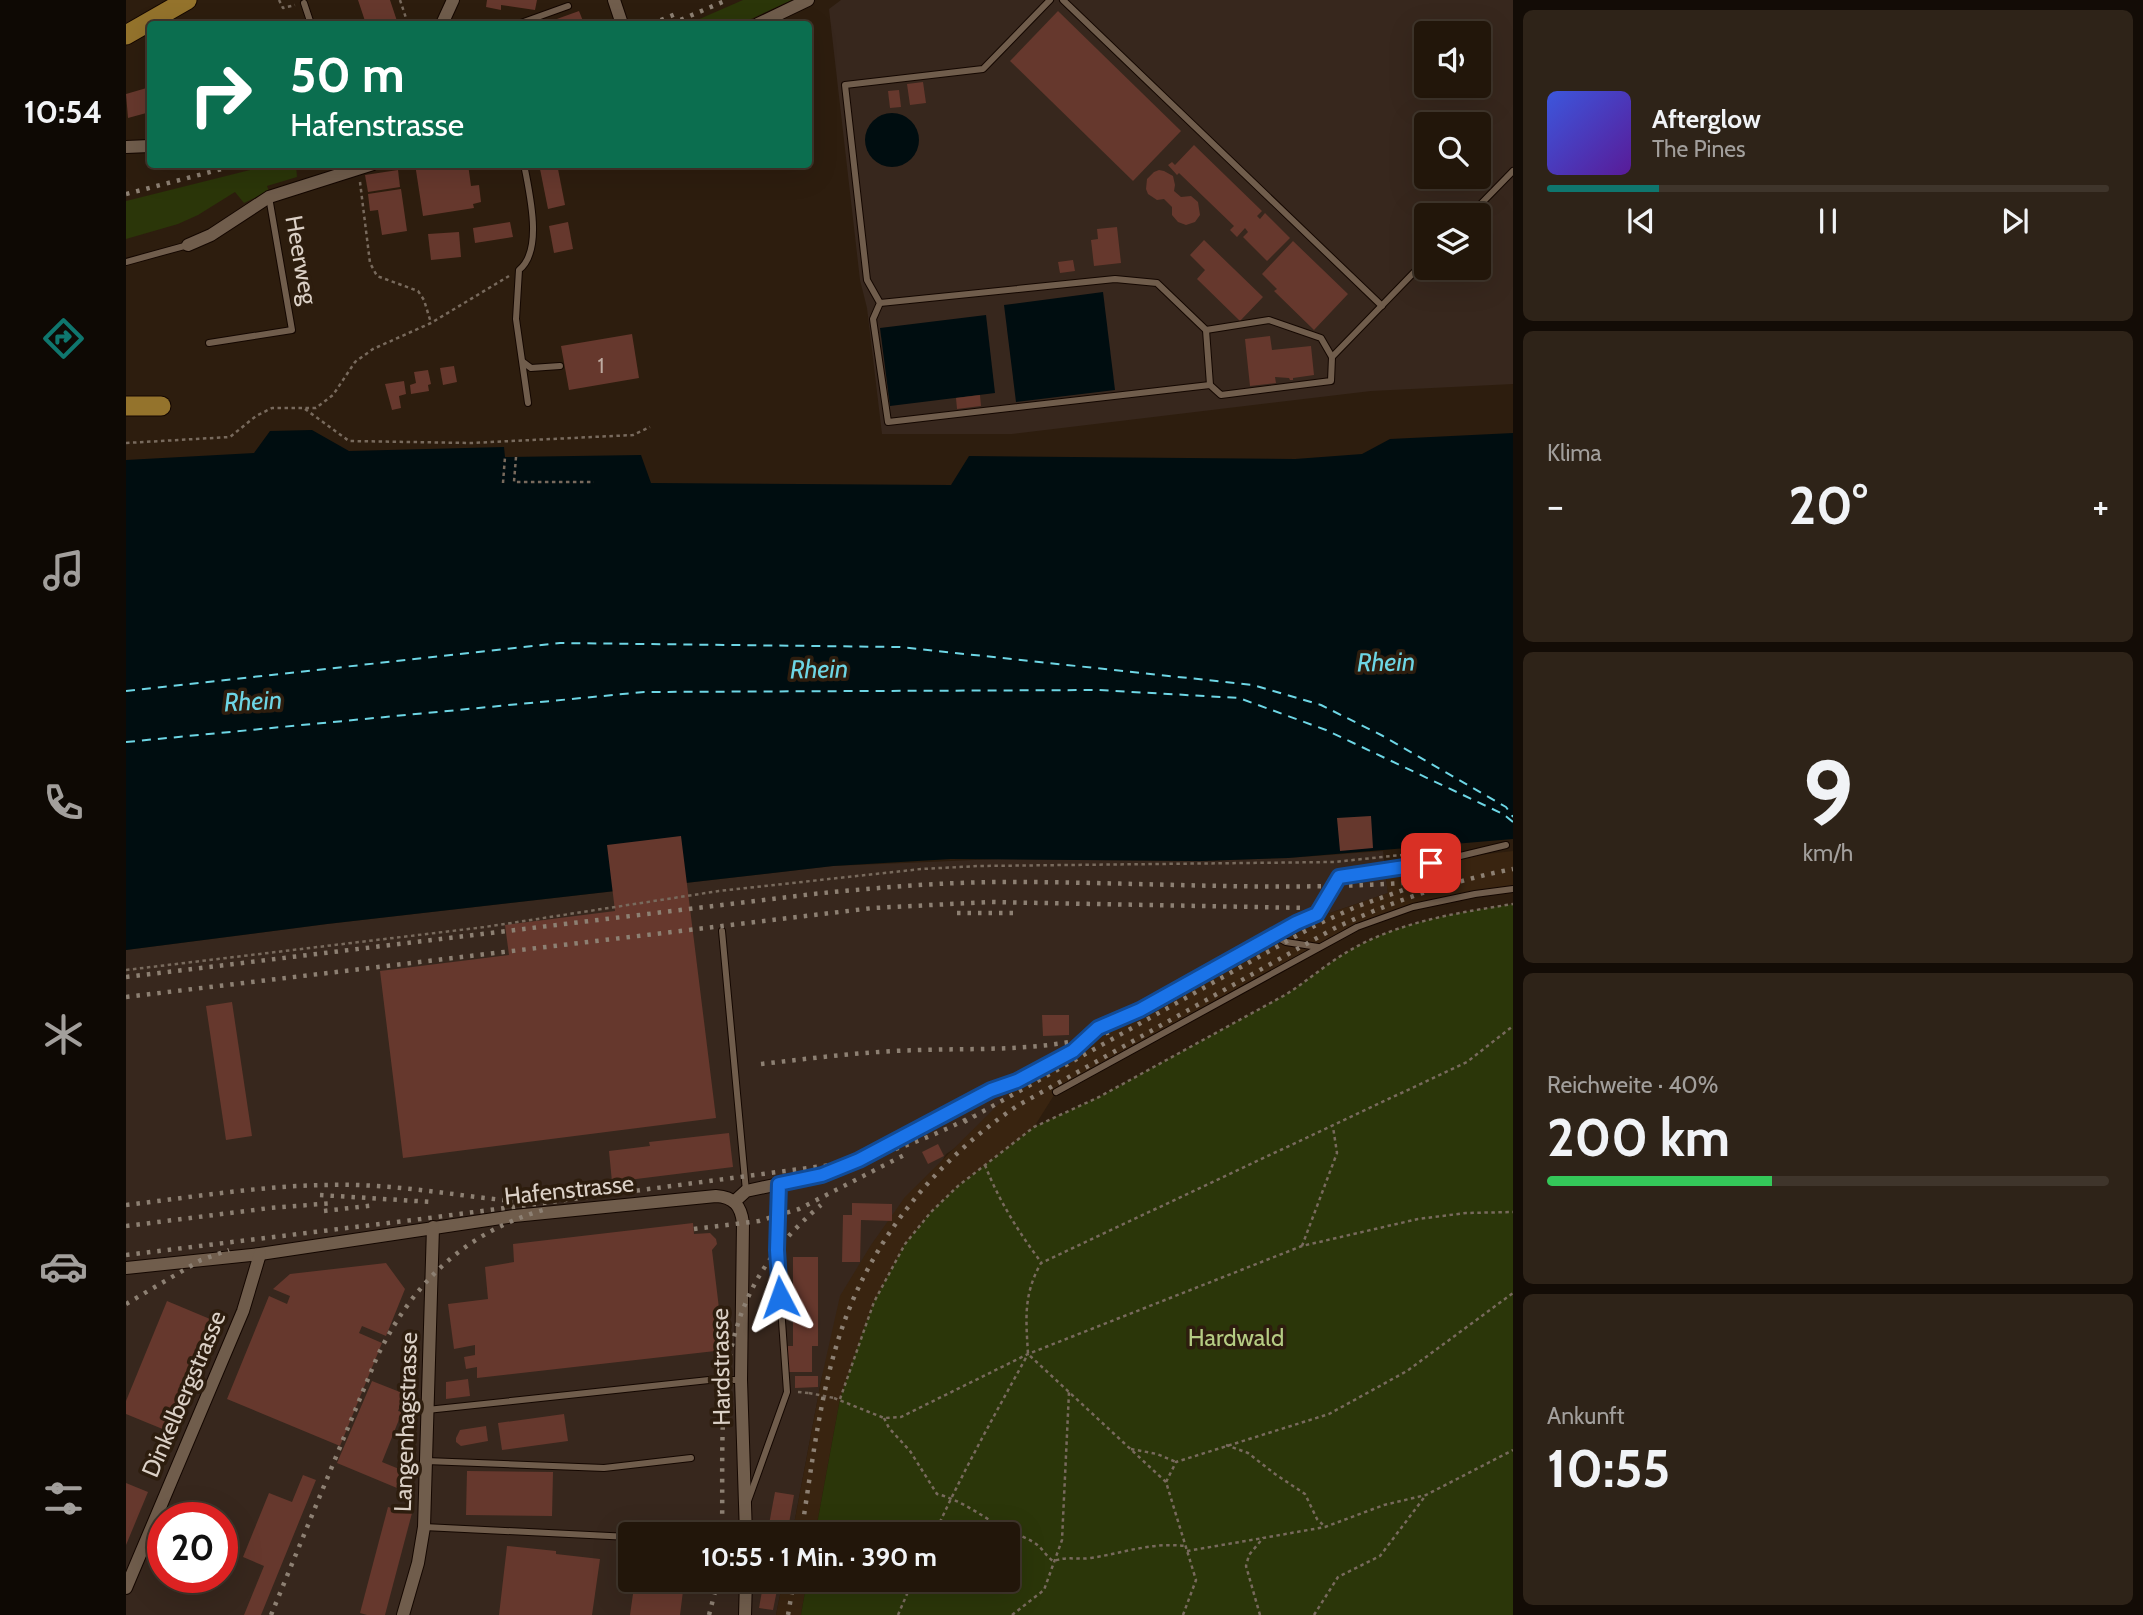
<!DOCTYPE html>
<html lang="de">
<head>
<meta charset="utf-8">
<style>
	:root { --surface:#22160a; --page:#2e2318; --text:#f1f3f6; --muted:#a29f9c; --line:#3f352b; --accent:#0f766e }
	body { margin:0; font-family:Cabin,sans-serif; background:var(--page); color:var(--text); height:100vh; display:flex; flex-direction:column; font-size:26px; white-space:nowrap }
	* { box-sizing:border-box; margin:0 }
	p { font-size:23px; color:var(--muted) }
	.icon { flex:none; width:38px; height:38px; fill:none; stroke:currentColor; stroke-width:2; stroke-linecap:round; stroke-linejoin:round }
	.map { position:relative; flex:1; overflow:hidden }
	.drawer { display:flex; flex-direction:column; gap:10px; padding:10px; background:#130c06; width:630px }
	.drawer>* { flex:none }
	.guide { position:absolute; left:21px; top:21px; width:665px; height:147px; border-radius:7px; box-shadow:0 7px 28px #0002,0 0 0 2px var(--line); background:#0b6e4f; color:#fff; overflow:hidden }
	.buttons { position:absolute; left:1288px; top:21px; display:grid; gap:14px }
	.buttons a { display:grid; place-items:center; width:77px; height:77px; border-radius:7px; background:var(--surface); box-shadow:0 7px 28px #0002,0 0 0 2px var(--line); font-size:35px }
	.speed { position:absolute; left:21px; top:1502px; display:flex; gap:14px; font-size:35px; font-weight:700; text-align:center }
	.speed>* { display:grid; place-content:center; width:91px; height:91px; border-radius:50%; background:var(--surface); box-shadow:0 7px 28px #0002,0 0 0 2px var(--line); line-height:1 }
	.speed .limit { border:10px solid #d22; background:#fff; color:#111 }
	.pin { position:absolute; display:grid; place-items:center; width:60px; height:60px; color:#fff; margin:-30px; border-radius:14px; box-shadow:0 4px 10px #0006 }
	.me { position:absolute; width:77px; margin:-38px; rotate:356deg; stroke-linejoin:round; filter:drop-shadow(0 0 5px #0008) }
	.turn { display:flex; align-items:center; gap:24px; height:147px; padding:0 28px; font-size:32px }
	.turn .icon { width:91px; height:91px; stroke-width:2.5 }
	.turn b { display:block; font-size:49px; line-height:60px }
	.big { font-size:52px; font-weight:800; line-height:1.1 }
	.drawer .tile { flex:1; display:flex; flex-direction:column; justify-content:center; gap:10px; min-width:0; padding:0 24px; border-radius:10px; background:var(--page) }
	.drawer .dial { align-items:center; gap:0 }
	.dial b { font-size:91px; line-height:1 }
	.song { display:flex; align-items:center; gap:21px }
	.cover { width:84px; height:84px; border-radius:10px; background:linear-gradient(135deg,hsl(230 70% 55%),hsl(270 70% 35%)) }
	.played { height:7px; border-radius:4px; background:linear-gradient(90deg,var(--accent) 20%,var(--line) 20%) }
	.keys { display:flex; justify-content:space-around; direction:ltr }
	.heat { display:flex; justify-content:space-between; align-items:center; font-size:38px; direction:ltr }
	.charge { height:10px; border-radius:5px; background:linear-gradient(90deg,#34c759 40%,var(--line) 0) }
	.trip { position:absolute; left:492px; top:1522px; width:402px; height:70px; border-radius:7px; background:var(--surface); box-shadow:0 7px 28px #0002,0 0 0 2px var(--line); font-weight:800; line-height:70px; text-align:center }
	main { display:flex; flex:1; min-height:0 }
	.tab-bar { display:flex; flex-direction:column; width:126px; justify-content:space-around; align-items:center; background:#0e0904; color:var(--muted) }
	.tab-bar .icon { width:49px; height:49px }
	.tab-bar .on { color:var(--accent) }
	.tab-bar b { font-size:32px; color:var(--text) }
	.map>svg:first-child { display:block }
	.industrial { fill:#37271d; fill-rule:evenodd }
	.built { fill:#392410 }
	.green { fill:#2b3609 }
	.water { fill:#000d10 }
	.lines { fill:none; stroke-linecap:round; stroke-linejoin:round }
	.ferry { stroke:#6dd6e5; stroke-width:2; stroke-dasharray:9 7; stroke-linecap:butt }
	.building { fill:#66382d }
	.service-casing { stroke:#140700; stroke-width:8 }
	.minor-casing { stroke:#140700; stroke-width:14 }
	.primary-casing { stroke:#140700; stroke-width:21 }
	.path { stroke:#786a5d; stroke-width:2.5; stroke-dasharray:3.5 3.5; stroke-linecap:butt }
	.service { stroke:#705d4c; stroke-width:6 }
	.minor { stroke:#705d4c; stroke-width:12 }
	.primary { stroke:#94732c; stroke-width:19 }
	.rail { stroke:#8d8073; stroke-width:4.5; stroke-dasharray:3.5 7; stroke-linecap:butt }
	.path-bridge { stroke:#786a5d; stroke-width:2.5; stroke-dasharray:3.5 3.5; stroke-linecap:butt }
	.route-casing { stroke:#114b97; stroke-width:18 }
	.route { stroke:#1a73e8; stroke-width:12 }
	.labels { text-anchor:middle; stroke-width:7; stroke-linejoin:round; paint-order:stroke }
	.number-label { font-size:21px; fill:#beaaa0 }
	.street-label { font-size:24px; fill:#dbd0c6; stroke:#2d1d0e }
	.park-label { font-size:24px; fill:#b5cc83; stroke:#2d1d0e }
	.water-label { font-size:26px; font-style:italic; fill:#6dd6e5; stroke:#2d1d0e }
</style>
</head>
<body>
<main>
<nav class="tab-bar">
<b>10:54</b>
<svg class="icon on" aria-label="directions" viewBox="0 0 24 24"><path d="M12 3l9 9-9 9-9-9zM9 14v-3h6M13 9l2 2-2 2"/></svg>
<svg class="icon" aria-label="music" viewBox="0 0 24 24"><path d="M9 18V5l10-2v13"/><circle cx="6" cy="18" r="3"/><circle cx="16" cy="16" r="3"/></svg>
<svg class="icon" aria-label="phone" viewBox="0 0 24 24"><path d="M5 4h4l2 5-3 2q2 4 5 5l2-3 5 2v4C11 20 4 13 5 4z"/></svg>
<svg class="icon" aria-label="climate" viewBox="0 0 24 24"><path d="M12 3v18M4 7l16 10M4 17L20 7"/></svg>
<svg class="icon" aria-label="car" viewBox="0 0 24 24"><path d="M5 17H2v-5l4-1 3-4h7l3 4 3 1v5h-3M9 17h6M6 11h13"/><circle cx="7" cy="17" r="2"/><circle cx="17" cy="17" r="2"/></svg>
<svg class="icon" aria-label="filters" viewBox="0 0 24 24"><path d="M4 7h16M4 17h16"/><circle cx="9" cy="7" r="2"/><circle cx="15" cy="17" r="2"/></svg>
</nav>
<div class="map">
<svg width="1387" height="1615" viewBox="0 0 1387 1615">
	<rect width="100%" height="100%" fill="#2d1d0e"/>
	<g class="industrial">
		<path d="M715,0H1387V384L1245,391L886,434H756L741,308L734,280L703,9ZM1300,33H1353V86H1300ZM1300,124H1353V177H1300ZM1300,215H1353V268H1300Z"/>
		<path d="M1257,851L1262,893L1172,924L820,1154L696,1376L666,1535H504V1580H657L650,1615H0V950L201,924L707,866L872,859L1075,861L1162,858ZM37,1517H96V1577H37Z"/>
	</g>
	<g class="built">
		<path d="M1387,851V889L1287,907L1231,927L930,1092L908,1127L832,1186L805,1212L779,1244L748,1303L714,1399L689,1535H666L696,1376L714,1296L745,1245L779,1197L894,1083L1172,924L1262,893L1258,866Z"/>
		<path d="M657,1580H681L675,1615H650Z"/>
	</g>
	<g class="green">
		<path d="M617,0H666L614,24H562Z"/>
		<path d="M144,165H170L171,177L141,186L143,191L118,203L109,192L72,215L52,224L0,239V201Z"/>
		<path d="M1387,904V1615H675L681,1580H882V1535H689L714,1399L736,1334L748,1302L779,1244L805,1212L832,1186L908,1127L973,1097L1159,995C1180,982 1199,965 1221,952C1271,922 1330,913 1387,904Z"/>
	</g>
	<g class="water">
		<circle cx="766" cy="140" r="27"/>
		<path d="M977,292L989,390L890,402L878,305Z"/>
		<path d="M860,315L869,393L764,406L754,328Z"/>
		<path d="M186,430L223,451L378,447L379,457L515,455L525,483L825,485L843,456L1169,459L1236,454L1264,439L1387,433V839L1162,858L1075,861L825,859L707,866L201,924L0,950V460L128,453L144,431Z"/>
	</g>
	<g class="lines">
		<g class="ferry">
			<path d="M0,691L434,643L774,647L1127,685L1195,705L1257,736L1380,807L1387,817"/>
			<path d="M0,742L518,692L972,690L1113,698L1200,730L1377,814L1387,822"/>
		</g>
	</g>
	<g class="building">
		<path d="M232,0H264L272,24H240Z"/>
		<path d="M361,0H411L409,10L375,5V10L360,7Z"/>
		<path d="M453,11L457,21L448,24H417Z"/>
		<path d="M932,11L1055,131L1007,181L884,61Z"/>
		<path d="M797,82L800,103L784,105L781,84Z"/>
		<path d="M24,87V112L2,118L0,94Z"/>
		<path d="M773,90L775,107L764,108L762,91Z"/>
		<path d="M1068,145L1136,211L1131,216L1134,219L1139,213L1164,238L1141,261L1117,237L1122,232L1119,228L1111,237L1104,230L1108,226L1053,173L1051,175L1042,165L1046,162L1049,165Z"/>
		<path d="M289,164H342L345,186L353,185L355,202L347,204L348,208L297,216Z"/>
		<path d="M413,164H431L439,205L422,209Z"/>
		<path d="M272,170L274,187L242,192L239,175Z"/>
		<path d="M1033,170L1038,171L1047,176L1049,185L1048,191L1055,197L1065,196L1072,202L1074,215L1069,222L1060,225L1052,222L1046,215V207L1038,199L1031,200L1022,194L1020,189L1021,179L1028,172Z"/>
		<path d="M275,189L281,231L256,235L252,210L244,211L242,194Z"/>
		<path d="M384,222L387,237L349,243L347,228Z"/>
		<path d="M442,222L447,249L428,253L423,226Z"/>
		<path d="M991,227L995,263L968,266L965,240L972,239L971,229Z"/>
		<path d="M333,232L335,257L305,260L302,234Z"/>
		<path d="M1078,240L1137,297L1114,321L1071,279L1079,270L1064,255Z"/>
		<path d="M1167,241L1222,294L1188,330L1148,291L1151,289L1136,274Z"/>
		<path d="M947,260L949,271L934,273L932,262Z"/>
		<path d="M506,334L513,378L443,390L435,346Z"/>
		<path d="M1144,336L1146,350L1185,346L1188,375L1167,378V380H1164L1163,378L1149,377L1150,383L1124,386L1119,339Z"/>
		<path d="M328,366L331,382L317,385L314,368Z"/>
		<path d="M302,370L305,384L302,385L303,391L285,394L284,385L290,383L288,372Z"/>
		<path d="M278,381L280,394L273,396L275,408L266,410L259,384Z"/>
		<path d="M854,395L855,406L831,409L830,398Z"/>
		<path d="M1245,816L1247,848L1214,851L1211,818Z"/>
		<path d="M555,836L590,1118L277,1158L254,971L383,955L379,925L489,911L481,845Z"/>
		<path d="M106,1002L126,1136L100,1140L80,1006Z"/>
		<path d="M916,1015H943V1035L917,1036Z"/>
		<path d="M603,1133L607,1167L486,1182L483,1151L524,1146L523,1142Z"/>
		<path d="M812,1144L818,1156L802,1164L796,1152Z"/>
		<path d="M726,1203L766,1204V1221L735,1220L734,1262H716L717,1215H726Z"/>
		<path d="M567,1223L568,1234L584,1233L590,1239L591,1244L586,1250L598,1350L351,1378V1367L340,1369L338,1357L349,1355V1345L328,1349L322,1304L362,1299L359,1267L388,1262L387,1244Z"/>
		<path d="M667,1257H692V1346H686V1372H662V1346H667Z"/>
		<path d="M260,1263L279,1289L260,1336L236,1326L233,1333L256,1343L214,1446L101,1399L143,1296L161,1304L164,1296L147,1289L164,1274Z"/>
		<path d="M41,1301L84,1319L39,1430L0,1414V1401Z"/>
		<path d="M669,1376H692V1387L669,1388Z"/>
		<path d="M342,1379L344,1396L320,1399V1382Z"/>
		<path d="M246,1381L279,1394L272,1411L276,1412L256,1462L278,1471L271,1488L211,1463Z"/>
		<path d="M438,1414L442,1441L376,1450L372,1423Z"/>
		<path d="M360,1426L362,1441L335,1446L330,1442V1438L334,1430Z"/>
		<path d="M341,1471L427,1472L426,1516L340,1515Z"/>
		<path d="M177,1475L190,1480L135,1615H118L138,1566L117,1557L143,1493L166,1502Z"/>
		<path d="M0,1483L22,1492L0,1545Z"/>
		<path d="M649,1492L668,1495L661,1535H641Z"/>
		<path d="M262,1507L286,1513L259,1615H241L234,1613Z"/>
		<path d="M381,1546L430,1551V1554L474,1559L466,1615H373Z"/>
		<path d="M509,1580H582L580,1594L557,1591L554,1615H504Z"/>
		<path d="M638,1580H653L647,1610L633,1608Z"/>
	</g>
	<g class="lines">
		<defs>
			<g id="service">
				<path d="M924,0L857,69L719,85L741,280L754,303L747,319L762,422L1084,385L1095,395L1205,381L1206,357L1195,338L1143,320L1080,330"/>
				<path d="M937,0L1256,306"/>
				<path d="M178,3L185,24"/>
				<path d="M392,24L442,6"/>
				<path d="M398,164C403,192 418,250 393,270L390,319L402,403"/>
				<path d="M1344,215L1387,171"/>
				<path d="M0,262L62,245"/>
				<path d="M754,303L989,279L1031,283L1080,330L1084,385"/>
				<path d="M83,343L166,330L143,197"/>
				<path d="M1206,357L1300,260"/>
				<path d="M397,362L405,368L434,366"/>
				<path d="M596,931L620,1191"/>
				<path d="M1147,935L1160,942L1192,947"/>
				<path d="M865,1090L891,1081L947,1051L972,1028L1014,1010L1170,923L1191,914L1205,895L1214,877L1305,863L1380,845"/>
				<path d="M930,1092L1231,927L1287,907L1349,894L1387,889"/>
				<path d="M301,1410L583,1380H615"/>
				<path d="M300,1461L478,1468L565,1458"/>
				<path d="M622,1501L661,1392L651,1250L653,1184"/>
				<path d="M298,1527L504,1537"/>
			</g>
			<g id="minor">
				<path d="M488,0L496,24"/>
				<path d="M316,24L327,0"/>
				<path d="M632,24L682,0"/>
				<path d="M0,147L24,146"/>
				<path d="M62,245L85,235L143,197L247,164"/>
				<path d="M608,1202L620,1191L696,1175L733,1160L865,1090"/>
				<path d="M0,1268L134,1254L388,1216L590,1196C608,1197 615,1206 617,1223L615,1380L620,1535"/>
				<path d="M0,1588L117,1311L134,1254"/>
				<path d="M277,1615L292,1563L298,1527L307,1227"/>
				<path d="M619,1615L620,1580"/>
			</g>
			<g id="primary">
				<path d="M0,35L61,0"/>
				<path d="M0,406H35"/>
			</g>
		</defs>
		<use href="#service" class="service-casing"/>
		<use href="#minor" class="minor-casing"/>
		<use href="#primary" class="primary-casing"/>
		<g class="path">
			<path d="M153,0L157,8L169,5"/>
			<path d="M274,0L282,24"/>
			<path d="M234,182L244,263L251,276L292,291L298,300L305,323"/>
			<path d="M179,409L223,441L345,443L507,435L524,427"/>
			<path d="M0,443L104,437L130,416L146,408H190L207,395L229,362L247,349L305,323L383,276"/>
			<path d="M390,457L388,482H468"/>
			<path d="M377,483L379,457"/>
			<path d="M0,970L359,927L593,891L795,869L853,866L1208,862L1285,854"/>
			<path d="M859,1165C872,1199 893,1233 915,1262"/>
			<path d="M1176,1246L1211,1153L1207,1127"/>
			<path d="M672,1392L683,1393"/>
			<path d="M708,1398L758,1418L775,1417L902,1354L1176,1246L1292,1219L1340,1213L1387,1212"/>
			<path d="M714,1399L748,1302L779,1244L805,1212L832,1186L908,1127L973,1097L1159,995C1180,982 1199,965 1221,952C1271,922 1330,913 1387,904"/>
			<path d="M758,1418L763,1428L784,1451L811,1494C836,1500 858,1518 881,1530C889,1534 899,1537 907,1542C916,1547 919,1555 927,1561C943,1556 951,1560 965,1558C997,1553 1026,1542 1059,1546"/>
			<path d="M1100,1445L1122,1453L1149,1474L1179,1494L1191,1519L1199,1527"/>
			<path d="M1005,1449L1031,1454L1050,1462"/>
			<path d="M1040,1482L902,1354C900,1319 897,1295 915,1263L1341,1062L1387,1026"/>
			<path d="M808,1535C836,1473 869,1414 902,1354"/>
			<path d="M1061,1551L1137,1538"/>
			<path d="M772,1615L787,1580"/>
			<path d="M886,1615L918,1590L936,1540L943,1392"/>
			<path d="M1057,1615L1070,1580L1040,1482L1050,1462L1203,1414L1281,1371L1387,1293"/>
			<path d="M1134,1615L1120,1566L1123,1555L1137,1538L1199,1527L1258,1505L1300,1495L1387,1450"/>
			<path d="M1188,1615L1212,1577L1254,1556L1300,1495"/>
		</g>
		<use href="#service" class="service"/>
		<use href="#minor" class="minor"/>
		<use href="#primary" class="primary"/>
		<g class="rail">
			<path d="M525,24L552,13"/>
			<path d="M545,24L601,0"/>
			<path d="M0,194L115,164"/>
			<path d="M831,913H890"/>
			<path d="M0,977L687,894C747,888 807,883 867,882C1016,881 1165,894 1313,880"/>
			<path d="M0,997L747,908L864,902L1181,908"/>
			<path d="M635,1064C688,1058 742,1051 795,1050C860,1048 925,1052 987,1031"/>
			<path d="M838,1122L1190,925L1232,906L1280,889"/>
			<path d="M194,1195L306,1202"/>
			<path d="M0,1205C67,1197 134,1186 201,1185C263,1183 325,1195 387,1201"/>
			<path d="M198,1211L250,1205"/>
			<path d="M0,1226L144,1208L208,1203"/>
			<path d="M568,1229L633,1221L673,1209L780,1154"/>
			<path d="M0,1255L303,1218L712,1164C760,1155 804,1138 847,1116"/>
			<path d="M0,1304L75,1260L103,1250"/>
			<path d="M596,1535C598,1401 582,1300 695,1205"/>
			<path d="M675,1535C685,1472 692,1408 710,1347C739,1247 806,1163 891,1106L1207,929C1261,903 1329,880 1387,869"/>
			<path d="M145,1615L251,1357C286,1284 338,1233 417,1210"/>
			<path d="M583,1615L592,1580"/>
			<path d="M662,1615L668,1580"/>
		</g>
		<path class="path-bridge" d="M683,1393L708,1398"/>
	</g>
	<g class="lines">
		<defs>
			<path id="route" d="M654,1297L651,1250L653,1184L696,1175L733,1160L865,1090L891,1081L947,1051L972,1028L1014,1010L1170,923L1191,914L1213,877L1305,863"/>
		</defs>
		<use href="#route" class="route-casing"/>
		<use href="#route" class="route"/>
	</g>
	<g class="labels">
		<g class="number-label">
			<text x="475" y="373">1</text>
		</g>
		<g class="street-label">
			<text transform="translate(175 260) rotate(80)" y="8">Heerweg</text>
			<text transform="translate(443 1190) rotate(-6)" y="8">Hafenstrasse</text>
			<text transform="translate(595 1367) rotate(-91)" y="8">Hardstrasse</text>
			<text transform="translate(58 1394) rotate(-67)" y="8">Dinkelbergstrasse</text>
			<text transform="translate(280 1422) rotate(-88)" y="8">Langenhagstrasse</text>
		</g>
		<g class="park-label">
			<text x="1110" y="1346">Hardwald</text>
		</g>
		<g class="water-label">
			<text transform="translate(1260 662) rotate(-1)" y="9">Rhein</text>
			<text transform="translate(693 669) rotate(-1)" y="9">Rhein</text>
			<text transform="translate(127 701) rotate(-3)" y="9">Rhein</text>
		</g>
	</g>
</svg>
<div class="buttons">
<a><svg class="icon" aria-label="sound" viewBox="0 0 24 24"><path d="M4 9h4l5-4v14l-5-4H4zM17 9q2 3 0 6"/></svg></a>
<a><svg class="icon" aria-label="search" viewBox="0 0 24 24"><circle cx="10" cy="10" r="6"/><path d="M15 15l6 6"/></svg></a>
<a><svg class="icon" aria-label="layers" viewBox="0 0 24 24"><path d="M12 4l9 5-9 5-9-5zM3 14l9 5 9-5"/></svg></a>
</div>
<div class="speed"><div class="limit">20</div></div>
<div class="pin" style="left:1305px;top:863px;background:#d93025"><svg class="icon" aria-label="arrive" viewBox="0 0 24 24"><path d="M6 21V4h12l-3 4 3 4H6"/></svg></div>
<svg class="me" style="left:654px;top:1297px" viewBox="-20 -20 40 40"><path d="M0-17L14 15 0 8-14 15z" fill="#1a73e8" stroke="#fff" stroke-width="4"/></svg>
<div class="trip">10:55 · 1 Min. · 390 m</div>
<div class="guide">
<div class="turn"><svg class="icon" aria-label="right" viewBox="0 0 24 24"><path d="M7 20v-9h11M14 6l5 5-5 5"/></svg><div><b>50 m</b>Hafenstrasse</div></div>
</div>
</div>
<section class="drawer">
<div class="tile">
<div class="song"><i class="cover"></i><div><b>Afterglow</b><p>The Pines</p></div></div>
<div class="played"></div>
<div class="keys"><svg class="icon" aria-label="previous" viewBox="0 0 24 24"><path d="M18 5L8 12l10 7zM5 5v14"/></svg><svg class="icon" aria-label="pause" viewBox="0 0 24 24"><path d="M8 5v14M16 5v14"/></svg><svg class="icon" aria-label="next" viewBox="0 0 24 24"><path d="M6 5l10 7-10 7zM19 5v14"/></svg></div>
</div>
<div class="tile"><p>Klima</p>
<div class="heat"><a>−</a><b class="big">20°</b><a>+</a></div>
</div>
<div class="tile dial"><b>9</b><p>km/h</p></div>
<div class="tile"><p>Reichweite · 40%</p><b class="big">200 km</b><div class="charge"></div></div>
<div class="tile"><p>Ankunft</p><b class="big">10:55</b></div>
</section>
</main>
</body>
</html>
